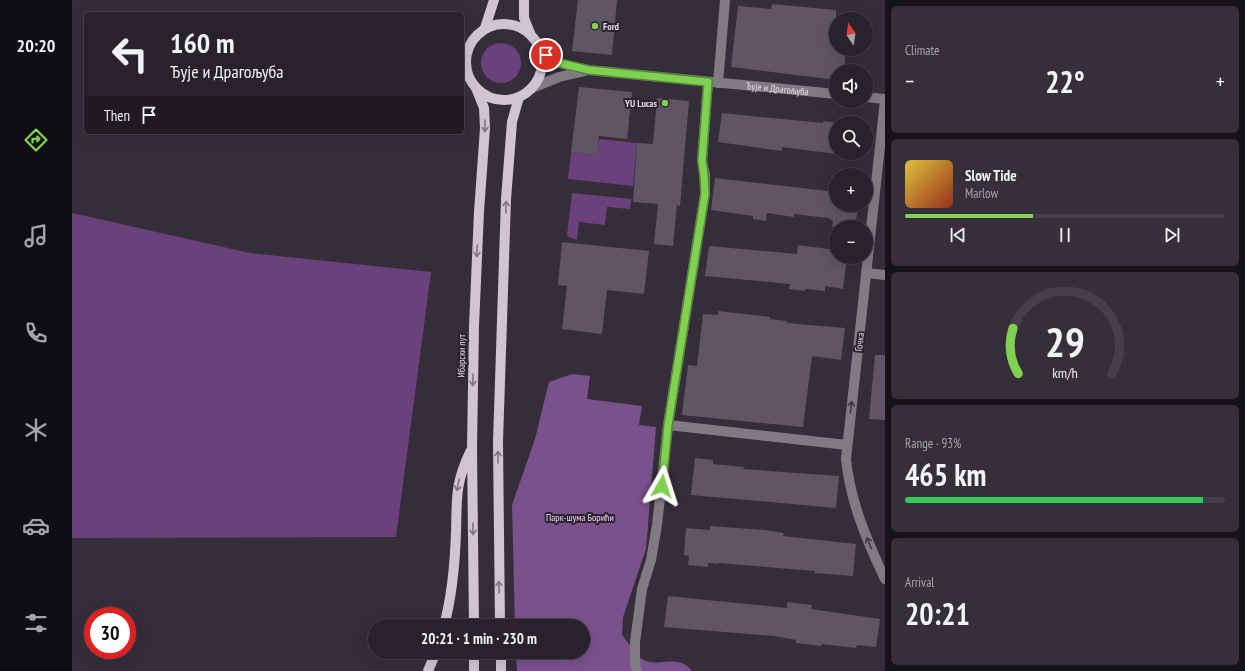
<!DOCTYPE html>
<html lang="en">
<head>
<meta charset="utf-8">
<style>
	:root { --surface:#28222c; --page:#342f38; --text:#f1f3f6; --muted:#a5a4a9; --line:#443f48; --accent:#80d051 }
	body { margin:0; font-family:"PT Sans Narrow",sans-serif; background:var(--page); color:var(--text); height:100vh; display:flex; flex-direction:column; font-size:15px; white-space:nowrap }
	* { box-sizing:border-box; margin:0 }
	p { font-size:13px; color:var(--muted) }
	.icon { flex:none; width:22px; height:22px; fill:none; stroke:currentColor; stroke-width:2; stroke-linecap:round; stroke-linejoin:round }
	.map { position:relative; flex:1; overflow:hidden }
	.drawer { display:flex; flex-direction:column; gap:6px; padding:6px; background:#161318; width:360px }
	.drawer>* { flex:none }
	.banner { position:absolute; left:12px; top:12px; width:380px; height:122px; border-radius:6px; box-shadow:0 4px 16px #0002,0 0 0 1px var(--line); background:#28222c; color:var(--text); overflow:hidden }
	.needle { width:26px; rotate:347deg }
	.controls { position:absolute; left:757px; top:12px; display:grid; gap:8px }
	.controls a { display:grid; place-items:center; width:44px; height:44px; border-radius:50%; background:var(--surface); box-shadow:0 4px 16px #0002,0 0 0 1px var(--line); font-size:20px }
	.speed { position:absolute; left:12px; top:607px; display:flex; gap:8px; font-size:20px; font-weight:700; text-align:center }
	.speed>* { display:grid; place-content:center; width:52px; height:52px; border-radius:50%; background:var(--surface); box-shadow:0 4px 16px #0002,0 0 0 1px var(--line); line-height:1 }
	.speed .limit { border:6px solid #d22; background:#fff; color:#111 }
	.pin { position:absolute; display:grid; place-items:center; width:34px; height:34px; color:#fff; margin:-17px; border:2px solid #fff; border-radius:50%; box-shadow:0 1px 4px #0007 }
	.me { position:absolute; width:44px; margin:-22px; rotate:6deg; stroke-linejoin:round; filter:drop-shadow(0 0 3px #0008) }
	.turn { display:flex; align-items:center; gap:14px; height:84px; padding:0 20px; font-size:18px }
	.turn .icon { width:52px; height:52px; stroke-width:2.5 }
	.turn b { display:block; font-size:28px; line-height:34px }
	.then { display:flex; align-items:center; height:38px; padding:0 20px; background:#0003; gap:8px; font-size:15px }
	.big { font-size:30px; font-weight:600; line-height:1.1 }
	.drawer .widget { flex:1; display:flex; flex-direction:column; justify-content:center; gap:6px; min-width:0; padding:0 14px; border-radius:6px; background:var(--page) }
	.drawer .dial { align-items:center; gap:0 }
	.dial svg { height:104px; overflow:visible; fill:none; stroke:var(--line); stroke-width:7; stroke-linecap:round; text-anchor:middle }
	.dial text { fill:var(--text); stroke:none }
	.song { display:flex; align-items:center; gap:12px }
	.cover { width:48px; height:48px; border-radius:6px; background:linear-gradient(135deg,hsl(50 70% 55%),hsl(10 70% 35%)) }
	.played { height:4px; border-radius:2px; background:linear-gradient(90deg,var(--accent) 40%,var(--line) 40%) }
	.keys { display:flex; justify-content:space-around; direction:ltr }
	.heat { display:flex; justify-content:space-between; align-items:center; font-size:22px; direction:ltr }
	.charge { height:6px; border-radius:3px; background:linear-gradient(90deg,#34c759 93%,var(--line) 0) }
	.trip { position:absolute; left:296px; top:619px; width:222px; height:40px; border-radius:20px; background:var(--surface); box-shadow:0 4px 16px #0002,0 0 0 1px var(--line); font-weight:600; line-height:40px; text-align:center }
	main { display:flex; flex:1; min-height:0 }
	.tab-bar { display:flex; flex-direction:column; width:72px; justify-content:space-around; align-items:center; background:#100e12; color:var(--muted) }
	.tab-bar .icon { width:28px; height:28px }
	.tab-bar .selected { color:var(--accent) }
	.tab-bar b { font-size:18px; color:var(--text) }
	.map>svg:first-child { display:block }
	.green { fill:#6a417a }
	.forest { fill:#7b518c }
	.building { fill:#5f5564 }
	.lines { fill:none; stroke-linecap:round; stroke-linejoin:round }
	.minor { stroke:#807b82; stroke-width:10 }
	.major { stroke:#cfc4d3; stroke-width:10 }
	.oneway { stroke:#7e7482 }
	.oneway2 { stroke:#413944 }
	.route-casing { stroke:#538735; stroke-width:10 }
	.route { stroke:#80d051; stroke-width:7 }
	.poi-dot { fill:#80d051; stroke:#2c2330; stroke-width:1.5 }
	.labels { text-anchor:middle; stroke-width:4; stroke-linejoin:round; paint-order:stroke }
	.poi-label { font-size:10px; font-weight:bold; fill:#e1dbe4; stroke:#2c2330; text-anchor:start }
	.street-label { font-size:10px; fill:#e1dbe4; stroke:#2c2330 }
	.park-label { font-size:10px; fill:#edd5f7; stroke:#2c2330 }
</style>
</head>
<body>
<main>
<nav class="tab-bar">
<b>20:20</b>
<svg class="icon selected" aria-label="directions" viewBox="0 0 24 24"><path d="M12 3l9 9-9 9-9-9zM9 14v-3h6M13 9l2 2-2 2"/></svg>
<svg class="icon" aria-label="music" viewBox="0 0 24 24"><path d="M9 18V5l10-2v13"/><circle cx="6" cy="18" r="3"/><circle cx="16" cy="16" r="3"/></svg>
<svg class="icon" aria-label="phone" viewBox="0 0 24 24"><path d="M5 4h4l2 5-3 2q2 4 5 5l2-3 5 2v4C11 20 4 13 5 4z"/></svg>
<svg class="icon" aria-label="climate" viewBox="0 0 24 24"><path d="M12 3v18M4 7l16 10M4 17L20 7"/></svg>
<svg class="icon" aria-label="car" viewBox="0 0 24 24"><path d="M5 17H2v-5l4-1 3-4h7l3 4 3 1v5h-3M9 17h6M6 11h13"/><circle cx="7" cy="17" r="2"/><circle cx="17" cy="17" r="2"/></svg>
<svg class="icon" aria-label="filters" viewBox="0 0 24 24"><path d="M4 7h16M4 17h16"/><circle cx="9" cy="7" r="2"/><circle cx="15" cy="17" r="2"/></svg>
</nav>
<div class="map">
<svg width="813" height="671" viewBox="0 0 813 671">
	<rect width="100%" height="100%" fill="#362d3b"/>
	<g class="green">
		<circle cx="429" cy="63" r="20"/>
		<path d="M527,139L565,143L561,186L496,179L499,152L525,155Z"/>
		<path d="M500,193L559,199L558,209L535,207L533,225L507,222L505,240L495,236Z"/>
		<path d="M0,213L178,253L359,272L324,537L0,538Z"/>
	</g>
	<path class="forest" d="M500,374L518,376L515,399L570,406L567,425L584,427L574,549L551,617L550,635C556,642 563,654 570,659C585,669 606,652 620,671H445L444,652H511V626H443L440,505L463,439L477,382Z"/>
	<g class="building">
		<path d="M506,0H545L540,55L500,51Z"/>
		<path d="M700,4L764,10V49H774L772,71H764V80L659,67L666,6L699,9Z"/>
		<path d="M507,87L560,92L555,139L527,136L525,155L499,152Z"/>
		<path d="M585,98L617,101L608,206L605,205L601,246L582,244L586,204L561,202L565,143L581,144Z"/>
		<path d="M650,113L751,123V121L764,123V154L710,147V151L646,142Z"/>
		<path d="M643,178L764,192V205H786L783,227H760L761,221L756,218L722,214V217L695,213L694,221L681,219V216L639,210Z"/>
		<path d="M490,242L577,251L572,294L535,290L530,334L490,329L495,286L486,285Z"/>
		<path d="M726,245L764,250V257H775L771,289L753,286V291L733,289V291L717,289L718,284L633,276L637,246L725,254Z"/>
		<path d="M646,311L698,317V319L715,321V323L773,328L769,360L740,356L731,427L610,415L616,365L625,366L631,314L646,315Z"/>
		<path d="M803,355H813V420L797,419Z"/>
		<path d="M623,458L641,460V464L672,467L671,469L767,476L764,508L619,495Z"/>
		<path d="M638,526L693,530L712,533L711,536L784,544L781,576L742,573L743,571L646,563V564L636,563V567L616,565L617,556L612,555L614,528L638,530Z"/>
		<path d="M596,596L715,608V602L740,605L739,609L808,619L804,647L785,645L784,648L749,644V646L724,643V640L702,636L592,627Z"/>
	</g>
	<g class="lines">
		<g class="minor">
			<path id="s1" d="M466,43C482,66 492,64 517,70L764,94"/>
			<path d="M646,83L653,0"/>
			<path d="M460,88L487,77L513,71"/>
			<path d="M794,97L813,99"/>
			<path d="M813,100L774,459C778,501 795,541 813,579"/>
			<path d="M794,273L813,275"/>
			<path d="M596,425L775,445"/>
			<path d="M565,671L563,665V642L570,589L579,560L585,525L596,425L633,194V175L630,161L636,82"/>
		</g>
		<g class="major">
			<path d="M452,0V18L458,33"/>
			<circle cx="432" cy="62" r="38"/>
			<path d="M413,28L422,0"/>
			<path d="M372,626C380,596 383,563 384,532C385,498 383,484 398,452"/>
			<path d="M402,626L400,448L402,326L407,212L413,128L412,108L404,88"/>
			<path d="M428,626L426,442L434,199L440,122L447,97"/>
			<path d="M402,652V671"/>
			<path d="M429,652V671"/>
			<path d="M356,671L364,652"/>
		</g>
	</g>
	<defs><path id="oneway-shaft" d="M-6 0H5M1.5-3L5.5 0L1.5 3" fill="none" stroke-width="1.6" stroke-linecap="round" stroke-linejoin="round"/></defs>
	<g class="oneway">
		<use href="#oneway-shaft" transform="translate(413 126) rotate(90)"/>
		<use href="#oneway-shaft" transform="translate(434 207) rotate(-88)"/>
		<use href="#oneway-shaft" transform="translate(405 251) rotate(93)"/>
		<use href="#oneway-shaft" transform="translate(401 380) rotate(91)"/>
		<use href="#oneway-shaft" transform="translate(426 457) rotate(-90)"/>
		<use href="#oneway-shaft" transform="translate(386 485) rotate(101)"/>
		<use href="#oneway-shaft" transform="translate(401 529) rotate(89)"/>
		<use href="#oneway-shaft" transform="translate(427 587) rotate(-91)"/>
	</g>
	<g class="oneway2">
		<use href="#oneway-shaft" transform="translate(779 407) rotate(-84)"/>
		<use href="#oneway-shaft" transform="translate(797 543) rotate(-113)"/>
	</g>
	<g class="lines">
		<defs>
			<path id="route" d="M474,55L483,62L517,70L636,82L630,161L632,175L633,194L596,425L590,486"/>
		</defs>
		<use href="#route" class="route-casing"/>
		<use href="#route" class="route"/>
	</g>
	<g class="poi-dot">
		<circle cx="523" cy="26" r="4"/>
		<circle cx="593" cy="103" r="4"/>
	</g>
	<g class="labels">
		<g class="poi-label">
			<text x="531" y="30">Ford</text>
			<text x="585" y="107" text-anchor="end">YU Lucas</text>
		</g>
		<g class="street-label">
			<text dy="4" stroke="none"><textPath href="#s1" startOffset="249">Ђује и Драгољуба</textPath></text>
			<text transform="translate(787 342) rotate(-83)" y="4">Гочка</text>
			<text transform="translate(389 356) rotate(-89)" y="4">Ибарски пут</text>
		</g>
		<g class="park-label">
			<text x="508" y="521">Парк-шума Борићи</text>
		</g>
	</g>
</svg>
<div class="controls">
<a><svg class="needle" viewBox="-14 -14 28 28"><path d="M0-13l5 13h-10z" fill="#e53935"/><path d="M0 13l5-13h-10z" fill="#a5a4a9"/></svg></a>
<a><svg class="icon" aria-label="sound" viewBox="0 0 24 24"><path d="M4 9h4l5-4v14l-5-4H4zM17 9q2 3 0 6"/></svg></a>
<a><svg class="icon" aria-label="search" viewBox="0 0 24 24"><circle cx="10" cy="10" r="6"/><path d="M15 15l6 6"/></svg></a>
<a>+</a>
<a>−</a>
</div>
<div class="speed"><div class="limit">30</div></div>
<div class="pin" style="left:474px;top:55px;background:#d93025"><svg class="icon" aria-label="arrive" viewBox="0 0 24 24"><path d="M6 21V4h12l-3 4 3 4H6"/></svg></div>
<svg class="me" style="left:590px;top:486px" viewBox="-20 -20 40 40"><path d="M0-17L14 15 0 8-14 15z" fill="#80d051" stroke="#fff" stroke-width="4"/></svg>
<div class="trip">20:21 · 1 min · 230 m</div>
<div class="banner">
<div class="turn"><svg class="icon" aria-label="left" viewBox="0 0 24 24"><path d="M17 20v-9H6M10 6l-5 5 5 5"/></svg><div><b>160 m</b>Ђује и Драгољуба</div></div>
<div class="then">Then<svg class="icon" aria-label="arrive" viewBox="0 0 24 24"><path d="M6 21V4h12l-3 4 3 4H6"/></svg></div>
</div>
</div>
<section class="drawer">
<div class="widget"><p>Climate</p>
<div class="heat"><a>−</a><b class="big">22°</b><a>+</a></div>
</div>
<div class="widget">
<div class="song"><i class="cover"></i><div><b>Slow Tide</b><p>Marlow</p></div></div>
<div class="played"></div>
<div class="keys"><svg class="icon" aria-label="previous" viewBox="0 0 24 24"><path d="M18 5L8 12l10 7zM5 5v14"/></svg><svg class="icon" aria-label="pause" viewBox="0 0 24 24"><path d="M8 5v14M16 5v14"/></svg><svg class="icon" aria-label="next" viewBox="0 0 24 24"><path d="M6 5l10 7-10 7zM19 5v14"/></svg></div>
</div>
<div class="widget dial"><svg viewBox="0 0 100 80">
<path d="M14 69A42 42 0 1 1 86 69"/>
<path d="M14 69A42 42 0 0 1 10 34" stroke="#80d051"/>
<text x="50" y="56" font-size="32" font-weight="700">29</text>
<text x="50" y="72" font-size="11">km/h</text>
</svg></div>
<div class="widget"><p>Range · 93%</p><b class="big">465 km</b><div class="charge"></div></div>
<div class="widget"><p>Arrival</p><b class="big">20:21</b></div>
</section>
</main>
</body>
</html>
